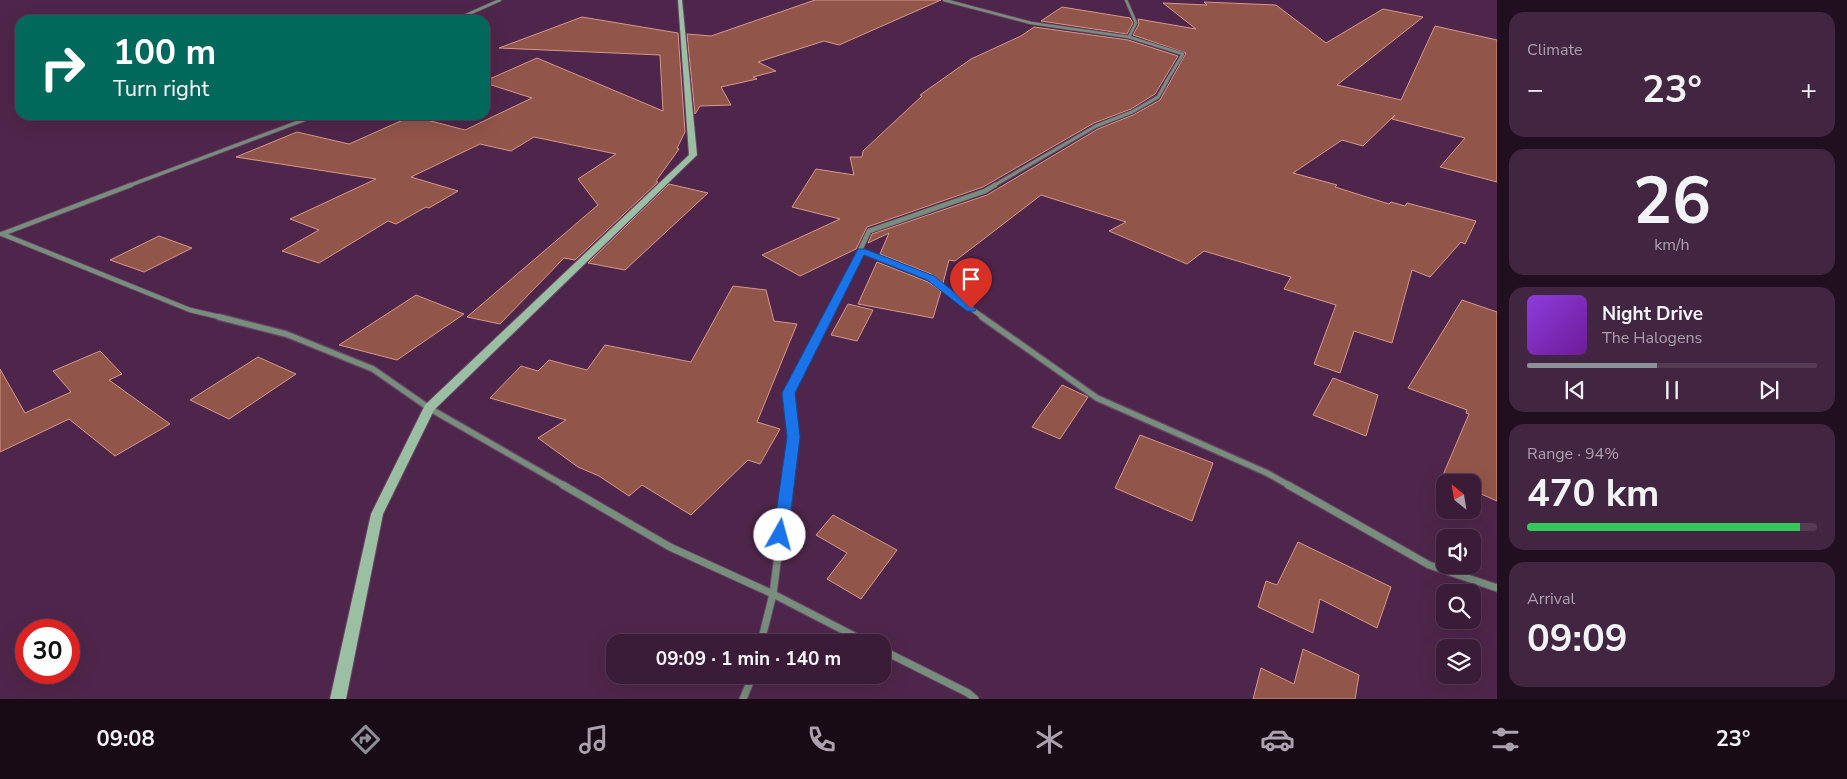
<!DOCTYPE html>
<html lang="en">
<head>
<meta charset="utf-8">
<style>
	:root { --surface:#3b1c38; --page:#422540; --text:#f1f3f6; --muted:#aca1ae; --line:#543a53; --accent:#8c9099 }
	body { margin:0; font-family:"Nunito Sans",sans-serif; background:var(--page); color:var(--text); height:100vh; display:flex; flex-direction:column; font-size:19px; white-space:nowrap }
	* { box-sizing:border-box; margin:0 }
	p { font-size:16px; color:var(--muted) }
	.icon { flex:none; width:28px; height:28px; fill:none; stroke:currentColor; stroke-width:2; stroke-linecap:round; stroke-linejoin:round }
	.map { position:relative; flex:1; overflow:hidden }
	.drawer { display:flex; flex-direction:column; gap:12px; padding:12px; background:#200f1f; width:350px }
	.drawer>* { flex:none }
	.hud { position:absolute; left:15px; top:15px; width:475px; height:105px; border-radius:15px; box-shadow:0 5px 20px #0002,0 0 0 1px var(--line); background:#00695c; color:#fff; overflow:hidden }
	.needle { width:32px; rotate:330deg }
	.fabs { position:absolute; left:1436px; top:474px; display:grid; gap:10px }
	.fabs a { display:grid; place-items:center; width:45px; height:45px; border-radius:10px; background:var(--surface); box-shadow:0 5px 20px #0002,0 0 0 1px var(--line); font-size:25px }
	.speed { position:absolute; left:15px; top:619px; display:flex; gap:10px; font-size:25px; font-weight:700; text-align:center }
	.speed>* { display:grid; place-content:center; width:65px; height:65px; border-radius:50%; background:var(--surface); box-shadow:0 5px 20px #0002,0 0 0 1px var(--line); line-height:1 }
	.speed .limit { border:8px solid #d22; background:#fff; color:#111 }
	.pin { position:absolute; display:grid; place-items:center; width:42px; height:42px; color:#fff; margin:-51px -21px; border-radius:50% 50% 50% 0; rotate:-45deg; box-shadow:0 0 5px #0007 }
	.pin .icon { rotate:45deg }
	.me { position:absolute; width:55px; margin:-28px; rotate:7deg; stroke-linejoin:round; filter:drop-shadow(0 0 4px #0008) }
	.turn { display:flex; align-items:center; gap:18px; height:105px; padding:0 15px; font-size:22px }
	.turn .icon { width:65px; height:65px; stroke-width:2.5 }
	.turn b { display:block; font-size:35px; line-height:42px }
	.big { font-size:38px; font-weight:700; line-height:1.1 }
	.drawer .card { flex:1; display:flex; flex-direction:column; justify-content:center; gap:8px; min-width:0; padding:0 18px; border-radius:15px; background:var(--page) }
	.drawer .dial { align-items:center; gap:0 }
	.dial b { font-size:65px; line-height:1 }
	.song { display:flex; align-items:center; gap:15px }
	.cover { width:60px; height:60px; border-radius:8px; background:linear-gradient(135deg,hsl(270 70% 55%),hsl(280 70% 35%)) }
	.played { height:5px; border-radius:2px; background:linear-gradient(90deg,var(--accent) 45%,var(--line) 45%) }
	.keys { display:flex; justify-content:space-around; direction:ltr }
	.heat { display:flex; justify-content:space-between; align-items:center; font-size:28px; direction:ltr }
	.charge { height:8px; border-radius:4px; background:linear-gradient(90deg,#34c759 94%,var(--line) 0) }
	.trip { position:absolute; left:606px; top:634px; width:285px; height:50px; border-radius:15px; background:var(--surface); box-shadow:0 5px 20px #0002,0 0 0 1px var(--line); font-weight:700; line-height:50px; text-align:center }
	.tabs { display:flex; height:80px; justify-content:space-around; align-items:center; background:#180b16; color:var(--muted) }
	.tabs .icon { width:35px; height:35px }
	.tabs .active { color:var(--accent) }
	.tabs b { font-size:22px; color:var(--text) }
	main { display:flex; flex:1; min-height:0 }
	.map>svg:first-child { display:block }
	.building { fill:#92554a; stroke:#d8978a }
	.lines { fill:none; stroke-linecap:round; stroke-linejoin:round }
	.street-far4-casing { stroke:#6b4567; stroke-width:4 }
	.street-far3-casing { stroke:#6b4567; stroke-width:5 }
	.street-far2-casing { stroke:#6b4567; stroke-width:6 }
	.street-far1-casing { stroke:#6b4567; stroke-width:8 }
	.street-casing { stroke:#6b4567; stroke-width:9 }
	.secondary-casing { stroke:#6b4567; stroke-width:2 }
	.street-far4 { stroke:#788e7d; stroke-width:2.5 }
	.street-far3 { stroke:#788e7d; stroke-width:3 }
	.street-far2 { stroke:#788e7d; stroke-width:4.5 }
	.street-far1 { stroke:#788e7d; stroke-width:5.5 }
	.street { stroke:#788e7d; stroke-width:7 }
	.secondary { fill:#9bbfa3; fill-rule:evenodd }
	.route { fill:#1a73e8; stroke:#114b97 }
</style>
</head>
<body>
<main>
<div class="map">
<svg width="1497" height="699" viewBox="0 0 1497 699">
	<rect width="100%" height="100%" fill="#4f264b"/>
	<g class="building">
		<path d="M815,0H941L839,45L824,41L758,62L776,71L753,77L757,79L721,87L731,105L700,106L695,114L687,34L711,36Z"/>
		<path d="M1204,2L1276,5L1326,43L1383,9L1423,17L1337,85L1401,100L1435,26L1497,40V182L1440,167L1465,138L1392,119L1395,115L1363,146L1342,140L1293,173L1337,185L1335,187L1389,204L1391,202L1405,206L1407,203L1476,221L1465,244L1461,242L1430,277L1412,270L1392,343L1354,331L1340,373L1314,364L1336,305L1284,289L1291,277L1204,251L1187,264L1109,231L1126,222L1041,195L955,261L949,260L943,283L931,274L880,254L889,233L868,243L872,234L987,195L1098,129L1133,115L1160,100L1186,53L1133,35L1139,24L1138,19L1196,29L1163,3L1207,5Z"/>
		<path d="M1062,7L1130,18L1133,23L1127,34L1041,21Z"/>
		<path d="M582,17L678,33L685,132L677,148L679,149L656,181L658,182L575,260L564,258L500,324L467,317L598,205L578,179L616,154L534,137L511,151L480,144L411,177L458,191L429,208L426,207L396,224L388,221L319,263L282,251L319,230L290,219L376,179L236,157L297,132L349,144L412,116L465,130L532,98L485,83V81L537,58L663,111L660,55L499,48Z"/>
		<path d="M1034,27L1128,40L1178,56L1155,94L1131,109L1094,123L983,187L867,227L856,249L800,276L762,255L840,219L792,207L816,169L854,175L850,157H862L863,151L922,96L920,95L971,59L1021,36Z"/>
		<path d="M669,184L708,193L625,270L588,263Z"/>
		<path d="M159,236L192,248L144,272L110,260Z"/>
		<path d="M877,262L928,282L941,291L933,318L858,304Z"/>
		<path d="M733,286L766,290L774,321L797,324L757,422L780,429L760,464L748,460L691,515L642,485L629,496L599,476L578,467L538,438L566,420L490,398L521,366L538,371L549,360L587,370L605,345L691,362Z"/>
		<path d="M416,295L464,314L397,360L339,345Z"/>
		<path d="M1462,300L1497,312V501L1472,490V482H1440L1469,414L1466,413L1467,410L1408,388Z"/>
		<path d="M848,304L873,310L857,341L831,335Z"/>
		<path d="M100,351L122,374L109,380L170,424L115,456L69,419L0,452V369L25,413L71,392L53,371Z"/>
		<path d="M258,357L296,374L229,419L190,400Z"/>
		<path d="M1333,378L1378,395L1366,436L1313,415Z"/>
		<path d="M1062,385L1088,397L1060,439L1032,427Z"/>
		<path d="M1140,435L1213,463L1192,521L1115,488Z"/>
		<path d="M833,515L897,550L861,599L827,579L847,553L816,535Z"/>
		<path d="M1298,542L1391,587L1377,628L1320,599L1313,633L1258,607L1266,581L1277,585Z"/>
		<path d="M1303,649L1359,675L1355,699H1253L1261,668L1294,684Z"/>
	</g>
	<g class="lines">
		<defs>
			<g id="street-far4">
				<path d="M944,0L1031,23L1129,37"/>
				<path d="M1126,0L1136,23L1129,37L1183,54L1166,82"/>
				<path d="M455,20L500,0"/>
			</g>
			<g id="street-far3">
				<path d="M128,186L317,115"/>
				<path d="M993,186L1096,126L1132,112L1158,97L1167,81"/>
			</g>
			<g id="street-far2">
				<path d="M2,234L190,310L224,318"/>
				<path d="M2,234L131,185"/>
				<path d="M861,251L930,278L984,318"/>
				<path d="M828,318L869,231L985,191L995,185"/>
			</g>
			<g id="street-far1">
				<path d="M219,317L286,334L373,369L429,408L565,486"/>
				<path d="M982,317L1097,398L1267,473L1290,486"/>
				<path d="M787,486L793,437L788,393L829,317"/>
			</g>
			<g id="street">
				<path d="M563,485L670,547L773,594L866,642"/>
				<path d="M1288,485L1429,565L1497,588"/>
				<path d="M761,642L773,594L787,485"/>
				<path d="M882,650L968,693L975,699"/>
				<path d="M743,699L753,675"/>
			</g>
			<path id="secondary" d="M678,0H682L697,155L434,410L383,514L346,699H330L371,514L425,405L689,155Z"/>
		</defs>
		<use href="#street-far4" class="street-far4-casing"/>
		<use href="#street-far3" class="street-far3-casing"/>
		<use href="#street-far2" class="street-far2-casing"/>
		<use href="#street-far1" class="street-far1-casing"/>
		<use href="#street" class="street-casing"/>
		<use href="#secondary" class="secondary-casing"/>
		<use href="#street-far4" class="street-far4"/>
		<use href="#street-far3" class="street-far3"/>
		<use href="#street-far2" class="street-far2"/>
		<use href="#street-far1" class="street-far1"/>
		<use href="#street" class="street"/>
		<use href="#secondary" class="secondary"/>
	</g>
	<path class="route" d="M858,249H865L934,276L976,309L975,311H967L927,280L864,255L795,393L800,437L788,535L786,539H775L773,535L787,437L782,393Z"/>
</svg>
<div class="fabs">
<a><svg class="needle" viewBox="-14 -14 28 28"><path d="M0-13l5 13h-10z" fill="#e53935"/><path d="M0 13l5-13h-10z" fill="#aca1ae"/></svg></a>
<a><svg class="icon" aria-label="sound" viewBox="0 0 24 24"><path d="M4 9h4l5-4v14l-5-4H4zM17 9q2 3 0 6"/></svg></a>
<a><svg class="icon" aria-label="search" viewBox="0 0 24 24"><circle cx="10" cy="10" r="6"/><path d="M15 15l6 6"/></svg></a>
<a><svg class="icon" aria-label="layers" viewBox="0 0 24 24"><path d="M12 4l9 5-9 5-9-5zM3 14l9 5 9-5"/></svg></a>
</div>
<div class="speed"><div class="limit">30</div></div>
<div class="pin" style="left:971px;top:309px;background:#d93025"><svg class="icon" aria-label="arrive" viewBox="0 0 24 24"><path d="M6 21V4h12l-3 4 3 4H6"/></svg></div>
<svg class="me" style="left:780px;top:535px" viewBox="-20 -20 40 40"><circle r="19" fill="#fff"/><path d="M0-13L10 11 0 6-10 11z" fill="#1a73e8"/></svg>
<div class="trip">09:09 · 1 min · 140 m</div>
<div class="hud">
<div class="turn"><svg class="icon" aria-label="right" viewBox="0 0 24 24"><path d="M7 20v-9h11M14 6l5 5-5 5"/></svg><div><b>100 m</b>Turn right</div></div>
</div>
</div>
<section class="drawer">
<div class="card"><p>Climate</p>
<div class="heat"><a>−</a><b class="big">23°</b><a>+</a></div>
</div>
<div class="card dial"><b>26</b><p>km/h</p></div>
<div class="card">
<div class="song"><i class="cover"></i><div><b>Night Drive</b><p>The Halogens</p></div></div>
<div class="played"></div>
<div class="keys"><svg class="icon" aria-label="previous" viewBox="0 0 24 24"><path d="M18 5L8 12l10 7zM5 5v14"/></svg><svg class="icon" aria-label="pause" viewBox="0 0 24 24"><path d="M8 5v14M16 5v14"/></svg><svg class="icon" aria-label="next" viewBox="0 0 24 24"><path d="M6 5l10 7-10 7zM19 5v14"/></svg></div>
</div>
<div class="card"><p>Range · 94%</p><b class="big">470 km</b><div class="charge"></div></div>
<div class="card"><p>Arrival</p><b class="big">09:09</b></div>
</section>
</main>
<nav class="tabs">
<b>09:08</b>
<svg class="icon active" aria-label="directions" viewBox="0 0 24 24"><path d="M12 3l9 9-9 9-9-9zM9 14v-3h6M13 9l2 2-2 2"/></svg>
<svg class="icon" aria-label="music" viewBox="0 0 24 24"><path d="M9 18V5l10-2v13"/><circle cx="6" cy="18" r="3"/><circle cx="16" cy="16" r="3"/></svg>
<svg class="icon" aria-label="phone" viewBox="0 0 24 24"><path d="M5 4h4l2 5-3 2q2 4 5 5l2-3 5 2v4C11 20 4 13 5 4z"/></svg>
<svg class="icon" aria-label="climate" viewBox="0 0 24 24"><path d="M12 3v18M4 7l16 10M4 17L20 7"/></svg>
<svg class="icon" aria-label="car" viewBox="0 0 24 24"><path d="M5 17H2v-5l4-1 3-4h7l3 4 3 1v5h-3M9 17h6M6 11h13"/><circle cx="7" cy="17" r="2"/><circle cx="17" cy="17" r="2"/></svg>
<svg class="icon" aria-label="filters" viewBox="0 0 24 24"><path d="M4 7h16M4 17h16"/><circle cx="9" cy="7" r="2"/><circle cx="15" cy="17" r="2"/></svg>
<b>23°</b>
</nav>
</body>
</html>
